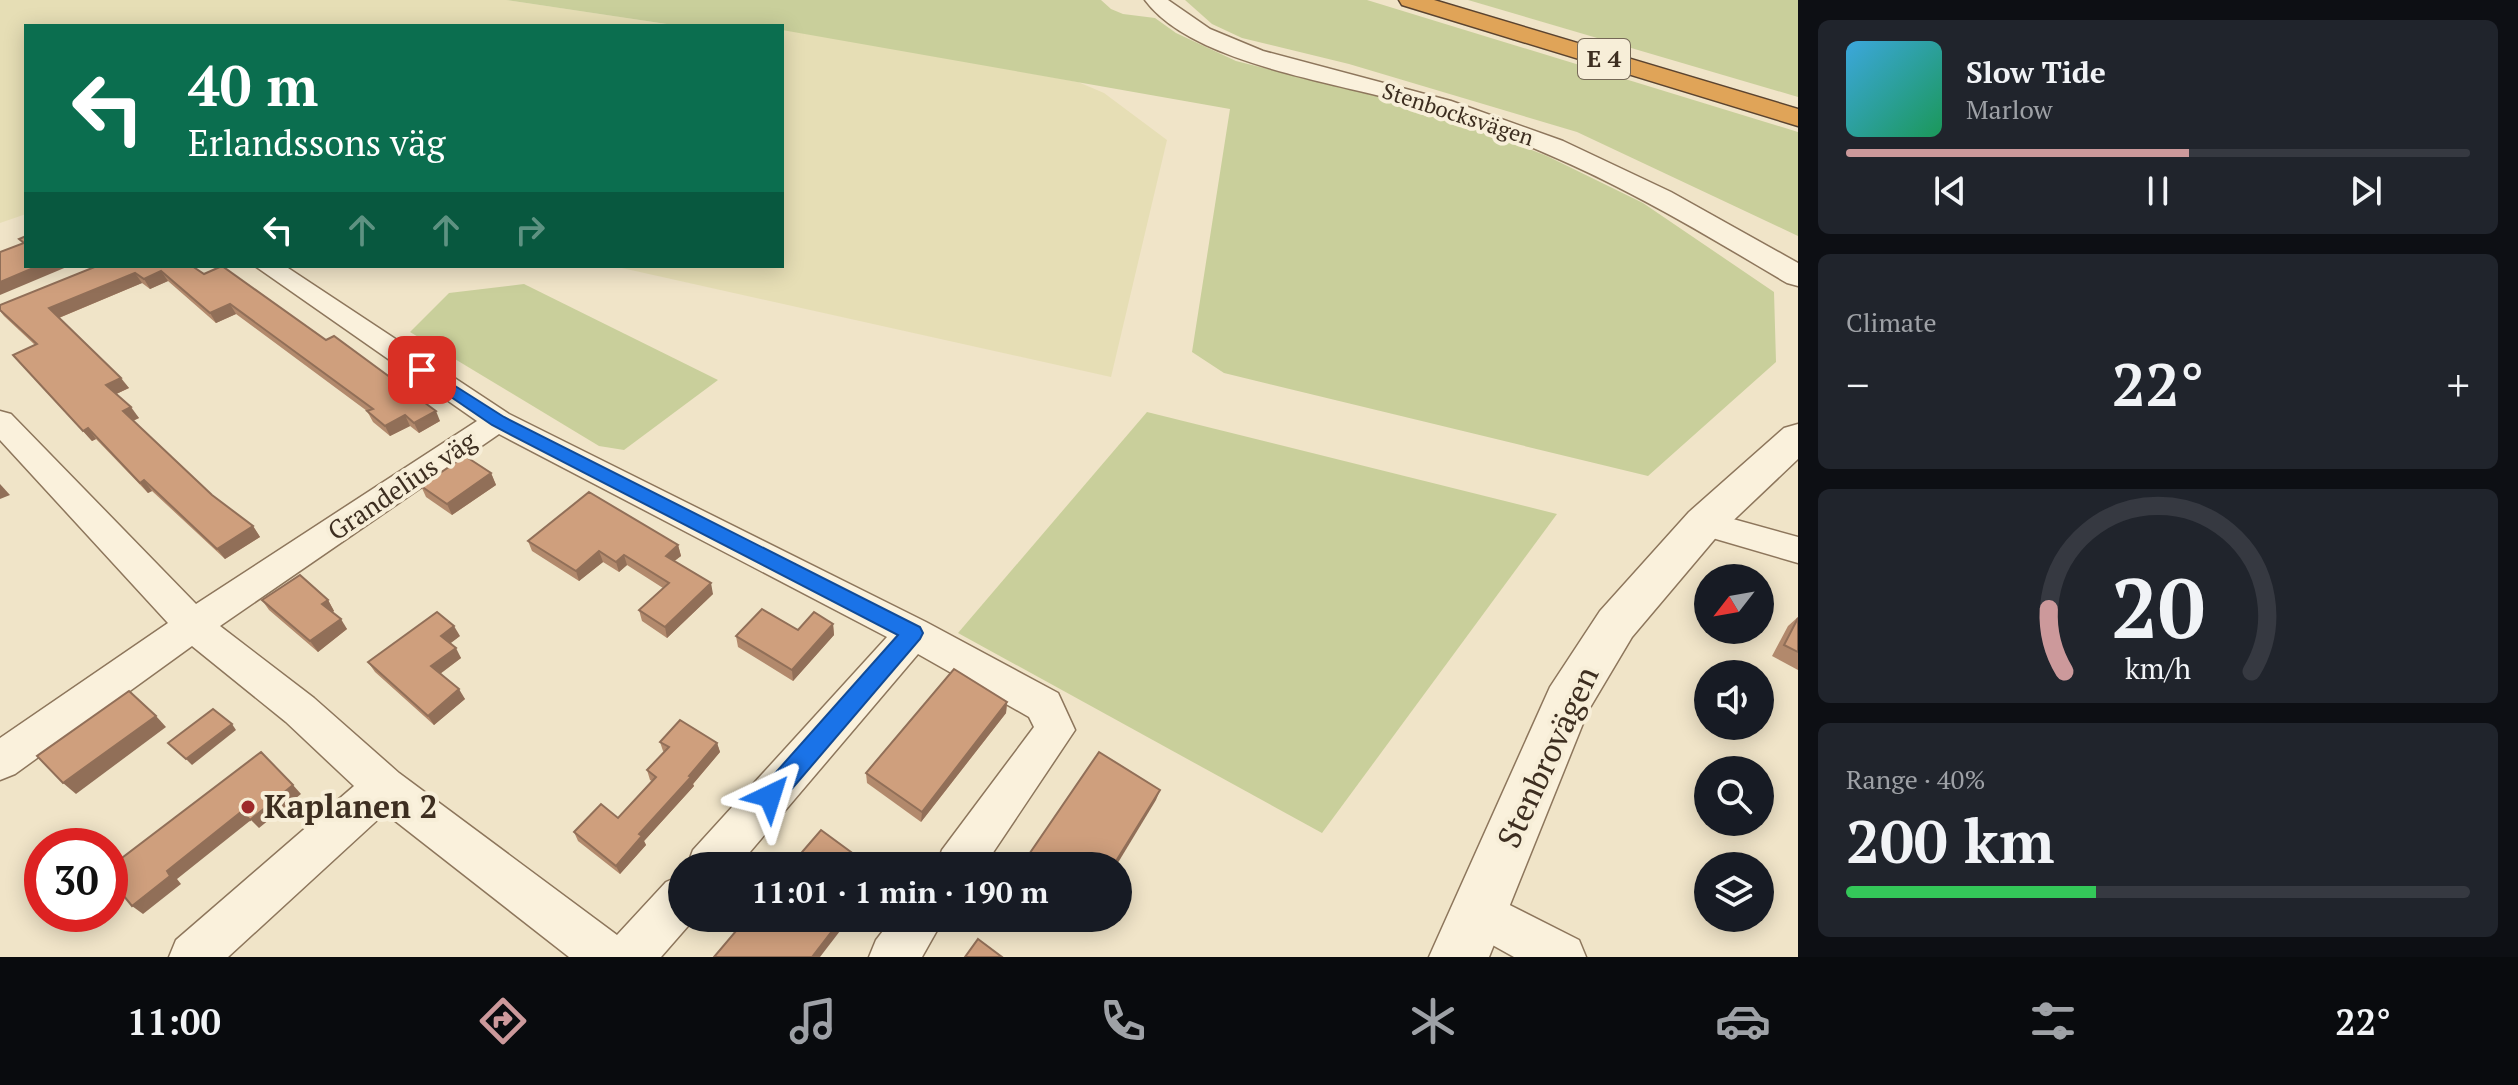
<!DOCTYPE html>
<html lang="en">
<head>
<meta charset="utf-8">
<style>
	:root { --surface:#171b24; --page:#20242c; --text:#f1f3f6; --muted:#9ea1a6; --line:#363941; --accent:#cc999b }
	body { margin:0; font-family:"PT Serif",serif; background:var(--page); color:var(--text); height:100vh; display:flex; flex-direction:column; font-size:30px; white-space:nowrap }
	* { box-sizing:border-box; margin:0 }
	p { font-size:26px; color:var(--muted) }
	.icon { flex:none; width:44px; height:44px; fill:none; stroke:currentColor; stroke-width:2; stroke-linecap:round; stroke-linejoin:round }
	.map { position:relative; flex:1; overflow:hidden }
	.drawer { display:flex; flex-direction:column; gap:20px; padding:20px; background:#0d0f14; width:720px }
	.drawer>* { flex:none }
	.top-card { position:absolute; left:24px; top:24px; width:760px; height:244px; border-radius:0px; box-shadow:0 4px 20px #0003; background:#0b6e4f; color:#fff; overflow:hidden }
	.needle { width:52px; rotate:239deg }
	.tools { position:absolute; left:1694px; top:564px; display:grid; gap:16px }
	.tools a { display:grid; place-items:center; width:80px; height:80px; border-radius:50%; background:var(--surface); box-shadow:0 4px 20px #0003; font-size:40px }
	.speed { position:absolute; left:24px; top:828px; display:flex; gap:16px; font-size:40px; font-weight:700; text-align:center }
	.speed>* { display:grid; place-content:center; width:104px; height:104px; border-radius:50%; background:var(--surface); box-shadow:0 4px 20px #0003; line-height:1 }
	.speed .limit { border:12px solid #d22; background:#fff; color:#111 }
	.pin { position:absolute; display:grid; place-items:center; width:68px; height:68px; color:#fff; margin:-34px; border-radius:16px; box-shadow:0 4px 12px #0006 }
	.me { position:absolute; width:88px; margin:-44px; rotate:41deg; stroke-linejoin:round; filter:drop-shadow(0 0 6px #0008) }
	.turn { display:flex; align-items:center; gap:28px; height:168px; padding:0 32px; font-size:36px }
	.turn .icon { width:104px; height:104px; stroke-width:2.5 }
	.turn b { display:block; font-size:56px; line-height:68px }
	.lanes { display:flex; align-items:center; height:76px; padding:0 32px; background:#0003; justify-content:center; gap:40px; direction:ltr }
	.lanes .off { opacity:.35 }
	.big { font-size:60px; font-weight:700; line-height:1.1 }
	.drawer .card { flex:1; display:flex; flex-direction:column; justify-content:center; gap:12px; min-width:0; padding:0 28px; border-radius:12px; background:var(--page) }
	.drawer .dial { align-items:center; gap:0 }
	.dial svg { height:208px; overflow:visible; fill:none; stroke:var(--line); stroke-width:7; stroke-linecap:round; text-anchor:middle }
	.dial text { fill:var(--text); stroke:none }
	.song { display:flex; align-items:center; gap:24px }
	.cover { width:96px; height:96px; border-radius:12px; background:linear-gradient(135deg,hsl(200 70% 55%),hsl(150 70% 35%)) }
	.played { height:8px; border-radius:4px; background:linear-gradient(90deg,var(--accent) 55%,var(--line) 55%) }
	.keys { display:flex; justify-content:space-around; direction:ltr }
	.heat { display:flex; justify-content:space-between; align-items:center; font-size:44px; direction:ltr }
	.charge { height:12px; border-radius:6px; background:linear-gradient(90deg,#34c759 40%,var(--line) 0) }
	.trip { position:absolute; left:668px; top:852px; width:464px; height:80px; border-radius:40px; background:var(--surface); box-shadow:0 4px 20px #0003; font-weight:700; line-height:80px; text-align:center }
	.tabs { display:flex; height:128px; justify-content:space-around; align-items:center; background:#090b0e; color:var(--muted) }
	.tabs .icon { width:56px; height:56px }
	.tabs .on { color:var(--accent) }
	.tabs b { font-size:36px; color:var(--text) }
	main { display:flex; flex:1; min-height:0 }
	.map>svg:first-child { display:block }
	.farmland { fill:#e6deb5 }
	.green { fill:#c9cf9b }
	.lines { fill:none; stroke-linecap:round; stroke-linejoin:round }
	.minor-casing { stroke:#8d765c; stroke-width:3 }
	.tertiary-casing { stroke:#8d765c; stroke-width:3 }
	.motorway-casing { stroke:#5b4430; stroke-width:3 }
	.minor { fill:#faf1dc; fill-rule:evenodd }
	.tertiary { fill:#faf1dc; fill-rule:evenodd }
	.motorway { fill:#e0a458; fill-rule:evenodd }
	.wall { fill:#b2896c }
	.shaded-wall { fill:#916f58 }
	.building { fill:#cf9f7d; stroke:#916f58; stroke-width:2 }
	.route { fill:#1a73e8; stroke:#114b97; stroke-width:2 }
	.poi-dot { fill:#9e2a2b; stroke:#f7eed8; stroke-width:3 }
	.labels { text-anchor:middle; stroke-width:8; stroke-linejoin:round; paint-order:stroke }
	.far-street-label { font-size:22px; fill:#3d2e20; stroke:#f7eed8 }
	.shield { fill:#f7eed8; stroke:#756857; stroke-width:2 }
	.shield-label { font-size:24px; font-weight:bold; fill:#3d2e20 }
	.street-label { font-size:26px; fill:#3d2e20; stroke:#f7eed8 }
	.near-street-label { font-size:32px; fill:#3d2e20; stroke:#f7eed8 }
	.near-poi-label { font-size:32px; font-weight:bold; fill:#3d2e20; stroke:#f7eed8; text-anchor:start }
</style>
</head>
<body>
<main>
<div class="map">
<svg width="1798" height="957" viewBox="0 0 1798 957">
	<rect width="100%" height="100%" fill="#f0e4c8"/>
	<g class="farmland">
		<path d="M0,0H506L680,26H26V214L0,223Z"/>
		<path d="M786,29L1078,82L1104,93L1167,140L1111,377L613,266H782V30Z"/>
	</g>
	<g class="green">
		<path d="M506,0H1101L1111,9L1123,14L1155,18L1176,33L1236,61L1427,109L1547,156L1643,203L1774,292L1776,362L1648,476L1224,373L1192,352L1230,109L782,30V26H680Z"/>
		<path d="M1185,0H1367L1798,132V236L1577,132L1349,64L1242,38L1212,24Z"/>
		<path d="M1468,0H1798V97Z"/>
		<path d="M524,284L718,380L624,450L599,446L410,332L449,293Z"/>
		<path d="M1147,412L1557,514L1322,833L958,633Z"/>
	</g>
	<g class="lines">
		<defs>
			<g id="minor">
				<path d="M255,266H285L509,414L926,622L1058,693L1075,730L984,866H936L942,850L1034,727L1029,717L918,654L738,866H687L693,850L887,637L499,434L220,626L314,698L399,773L617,935L666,882L682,875V918H695L661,957H569L385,813L228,957H169L176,940L354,786L286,722L192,646L15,774L0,780V738L168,623L0,440V411L11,414L196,604L477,421Z"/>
				<path d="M1704,511L1798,537V563L1692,532L1687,523L1692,514Z"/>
				<path d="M1478,889L1579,940L1586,957H1514L1462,928L1455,912L1462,896Z"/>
				<path d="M893,918H944L922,957H869L876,940Z"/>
			</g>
			<g id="tertiary">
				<path d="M1145,0H1168L1210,29L1263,51L1451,101L1563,141L1671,192L1798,263V286L1787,283C1708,236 1630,189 1545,153C1497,132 1447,115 1396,100C1326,81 1190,61 1145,0Z"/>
				<path d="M1798,424V459L1719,534L1632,637L1588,711L1489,957H1429L1550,687L1600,611L1689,512L1784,428Z"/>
			</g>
			<path id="motorway" d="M1399,0H1434L1798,109V126L1402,5Z"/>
		</defs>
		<use href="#minor" class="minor-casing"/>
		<use href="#tertiary" class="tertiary-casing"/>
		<use href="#motorway" class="motorway-casing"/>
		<use href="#minor" class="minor"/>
		<use href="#tertiary" class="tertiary"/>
		<use href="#motorway" class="motorway"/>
	</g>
	<g class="wall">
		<path d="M97,266L204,274L440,421L419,433L410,426L390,436L373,422L367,411L236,314L216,323L168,281L150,289L142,283L59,318L129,388L116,394L139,418L133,421L212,495L253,526L260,537L225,559L152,491L148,493L96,439L92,441L13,355L35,345L4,316L0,311V305Z"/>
		<path d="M491,473L496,485L452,515L426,497L421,486Z"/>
		<path d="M528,541L678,545L681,556L674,561L713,594L667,638L642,621L639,610L663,588L627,565L619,572L603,562L579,581L532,551Z"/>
		<path d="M262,600H328L334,611L332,612L347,629L318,652L269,610Z"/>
		<path d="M1798,617V670L1772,656L1788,626Z"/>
		<path d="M833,624L834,635L793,681L738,647L736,636L798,630Z"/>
		<path d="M460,636L450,643L461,658L440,674L465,699L434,725L375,672L368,662Z"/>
		<path d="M1007,702L1006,713L921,822L867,783L866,773Z"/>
		<path d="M660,742L717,743L720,752L693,784L694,786L644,841L646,845L620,874L578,841L574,832L618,818L652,781L650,780L647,770L664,752L663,751Z"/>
		<path d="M1068,918H1084L1079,926Z"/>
	</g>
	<g class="shaded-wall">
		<path d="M38,266H69L0,295V282Z"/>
		<path d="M161,271L168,281L150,289L144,279Z"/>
		<path d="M135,273L142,283L56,319L49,308Z"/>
		<path d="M230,304L236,314L216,323L210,313Z"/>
		<path d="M121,378L129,388L114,395L106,385Z"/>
		<path d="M131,407L139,418L130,422L123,411Z"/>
		<path d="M436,411L440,421L419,433L414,423Z"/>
		<path d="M405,415L410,426L390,436L385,426Z"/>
		<path d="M88,428L96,439L92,441L83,431Z"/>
		<path d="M491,473L496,485L452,515L447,504Z"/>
		<path d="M144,480L152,491L148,493L140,483Z"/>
		<path d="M0,484L10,495L0,499Z"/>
		<path d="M253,526L260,537L225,559L217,549Z"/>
		<path d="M678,545L681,556L668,566L666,556Z"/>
		<path d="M599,551L603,562L579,581L576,571Z"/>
		<path d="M624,555L627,565L619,572L616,562Z"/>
		<path d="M711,583L713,594L667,638L665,627Z"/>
		<path d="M328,600L334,611L329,615L322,604Z"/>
		<path d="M341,619L347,629L318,652L310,641Z"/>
		<path d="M833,624L834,635L793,681L792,670Z"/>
		<path d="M454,626L460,636L447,646L441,636Z"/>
		<path d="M456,648L461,658L437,676L431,666Z"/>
		<path d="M459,689L465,699L434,725L428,716Z"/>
		<path d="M1007,702L1006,713L921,822L922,812Z"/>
		<path d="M156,716L166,727L76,794L63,783Z"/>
		<path d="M232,724L236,730L192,765L186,759Z"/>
		<path d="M717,743L720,752L693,784L694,786L644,841L646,845L620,874L616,866L639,834Z"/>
		<path d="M293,785L301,794L259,828L251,820L177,879L181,884L143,914L132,906L167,871L242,811Z"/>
		<path d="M1160,790L1156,800L1116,866H1113Z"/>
		<path d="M842,918H850L820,957H812Z"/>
	</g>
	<g class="building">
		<path d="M26,236V266H38L0,282V252L24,243L19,239Z"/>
		<path d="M97,266H192L204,274L222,266L326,340L334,336L436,411L414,423L405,415L385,426L367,411L373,409L230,304L210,313L161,271L144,279L135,273L49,308L121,378L106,385L131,407L123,411L212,495L253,526L217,549L144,480L140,483L88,428L83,431L13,355L37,344L0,310V305Z"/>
		<path d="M465,456L491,473L447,504L421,486Z"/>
		<path d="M589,492L678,545L666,556L711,583L665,627L639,610L669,583L624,555L616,562L599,551L576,571L528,541Z"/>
		<path d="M300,575L328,600L322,604L341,619L310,641L262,600Z"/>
		<path d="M762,609L798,630L814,612L833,624L792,670L736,636Z"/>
		<path d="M437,612L454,626L441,636L456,648L431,666L459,689L428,716L368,662Z"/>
		<path d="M1798,618V652L1784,645Z"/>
		<path d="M954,669L1007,702L922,812L866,773Z"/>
		<path d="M129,691L156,716L63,783L37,756Z"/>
		<path d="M213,709L232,724L186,759L168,743Z"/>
		<path d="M680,720L717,743L689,776L691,777L639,834L642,836L616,866L574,832L601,804L618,818L656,777L647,770L669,747L660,742Z"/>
		<path d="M261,752L293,785L250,820L242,811L167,871L170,876L132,906L110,879V867Z"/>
		<path d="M1099,752L1160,790L1113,866H1021Z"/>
		<path d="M821,830L870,866H790Z"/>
		<path d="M747,918H842L812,957H714Z"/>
		<path d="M978,939L1002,957H965Z"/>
	</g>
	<path class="route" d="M422,365L504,417L920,627L923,633L920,639L779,804L770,807L762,804L758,796L762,788L898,635L492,425L416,373L414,370Z"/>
	<circle class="poi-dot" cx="248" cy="807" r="8"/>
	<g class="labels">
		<g class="far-street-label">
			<text transform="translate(1458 114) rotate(18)" y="8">Stenbocksvägen</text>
		</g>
		<rect class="shield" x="1578" y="39" width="52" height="40" rx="6"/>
		<g class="shield-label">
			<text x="1604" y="67">E 4</text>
		</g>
		<g class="street-label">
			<text transform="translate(402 486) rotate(-34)" y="9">Grandelius väg</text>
		</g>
		<g class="near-street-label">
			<text transform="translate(1548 757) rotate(-65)" y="11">Stenbrovägen</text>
		</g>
		<g class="near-poi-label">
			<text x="264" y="818">Kaplanen 2</text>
		</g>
	</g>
</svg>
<div class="tools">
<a><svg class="needle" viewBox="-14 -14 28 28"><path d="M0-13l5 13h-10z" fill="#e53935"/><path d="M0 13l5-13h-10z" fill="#9ea1a6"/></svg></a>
<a><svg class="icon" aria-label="sound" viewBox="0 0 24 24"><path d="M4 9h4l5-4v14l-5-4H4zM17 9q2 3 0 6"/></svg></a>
<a><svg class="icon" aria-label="search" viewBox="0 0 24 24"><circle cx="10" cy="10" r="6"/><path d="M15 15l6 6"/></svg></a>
<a><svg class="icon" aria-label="layers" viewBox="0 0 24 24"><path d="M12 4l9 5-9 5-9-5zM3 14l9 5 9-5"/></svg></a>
</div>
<div class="speed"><div class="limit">30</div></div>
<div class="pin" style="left:422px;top:370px;background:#d93025"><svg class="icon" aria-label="arrive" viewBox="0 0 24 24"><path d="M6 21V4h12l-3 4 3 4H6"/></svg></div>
<svg class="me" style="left:770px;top:796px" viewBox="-20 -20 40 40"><path d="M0-17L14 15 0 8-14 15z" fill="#1a73e8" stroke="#fff" stroke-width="4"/></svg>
<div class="trip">11:01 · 1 min · 190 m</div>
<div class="top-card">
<div class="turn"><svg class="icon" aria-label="left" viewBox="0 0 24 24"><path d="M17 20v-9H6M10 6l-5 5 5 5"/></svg><div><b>40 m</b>Erlandssons väg</div></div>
<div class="lanes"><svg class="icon" aria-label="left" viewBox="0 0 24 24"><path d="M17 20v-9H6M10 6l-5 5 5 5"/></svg><svg class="icon off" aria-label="ahead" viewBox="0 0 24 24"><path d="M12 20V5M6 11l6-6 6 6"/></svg><svg class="icon off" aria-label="ahead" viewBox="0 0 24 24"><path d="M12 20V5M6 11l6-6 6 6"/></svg><svg class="icon off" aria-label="right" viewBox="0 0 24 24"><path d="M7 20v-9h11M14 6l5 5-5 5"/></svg></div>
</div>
</div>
<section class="drawer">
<div class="card">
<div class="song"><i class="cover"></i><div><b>Slow Tide</b><p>Marlow</p></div></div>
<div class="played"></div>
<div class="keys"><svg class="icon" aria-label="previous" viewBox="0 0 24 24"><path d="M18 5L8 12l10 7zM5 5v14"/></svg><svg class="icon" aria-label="pause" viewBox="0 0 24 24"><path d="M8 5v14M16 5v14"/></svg><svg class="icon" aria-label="next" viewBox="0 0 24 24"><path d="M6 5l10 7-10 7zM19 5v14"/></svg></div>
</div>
<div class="card"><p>Climate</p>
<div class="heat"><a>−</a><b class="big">22°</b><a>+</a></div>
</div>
<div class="card dial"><svg viewBox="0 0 100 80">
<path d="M14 69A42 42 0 1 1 86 69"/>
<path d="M14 69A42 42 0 0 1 8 45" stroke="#cc999b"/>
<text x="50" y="56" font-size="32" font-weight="700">20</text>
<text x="50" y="72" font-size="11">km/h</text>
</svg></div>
<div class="card"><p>Range · 40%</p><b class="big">200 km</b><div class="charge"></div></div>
</section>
</main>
<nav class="tabs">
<b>11:00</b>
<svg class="icon on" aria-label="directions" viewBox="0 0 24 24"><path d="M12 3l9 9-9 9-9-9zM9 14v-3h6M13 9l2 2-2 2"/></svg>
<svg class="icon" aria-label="music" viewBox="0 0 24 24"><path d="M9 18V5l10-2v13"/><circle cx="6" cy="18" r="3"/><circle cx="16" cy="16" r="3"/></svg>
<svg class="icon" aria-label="phone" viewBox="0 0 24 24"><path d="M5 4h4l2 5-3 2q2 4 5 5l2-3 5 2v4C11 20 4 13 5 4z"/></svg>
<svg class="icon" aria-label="climate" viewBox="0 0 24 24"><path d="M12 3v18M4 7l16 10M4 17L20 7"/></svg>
<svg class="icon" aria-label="car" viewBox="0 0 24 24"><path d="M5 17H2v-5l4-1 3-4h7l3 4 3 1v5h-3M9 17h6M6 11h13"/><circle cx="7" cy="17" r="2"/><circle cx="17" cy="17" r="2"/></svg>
<svg class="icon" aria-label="filters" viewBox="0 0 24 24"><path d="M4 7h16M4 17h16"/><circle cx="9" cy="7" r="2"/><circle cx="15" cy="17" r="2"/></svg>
<b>22°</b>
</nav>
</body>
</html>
